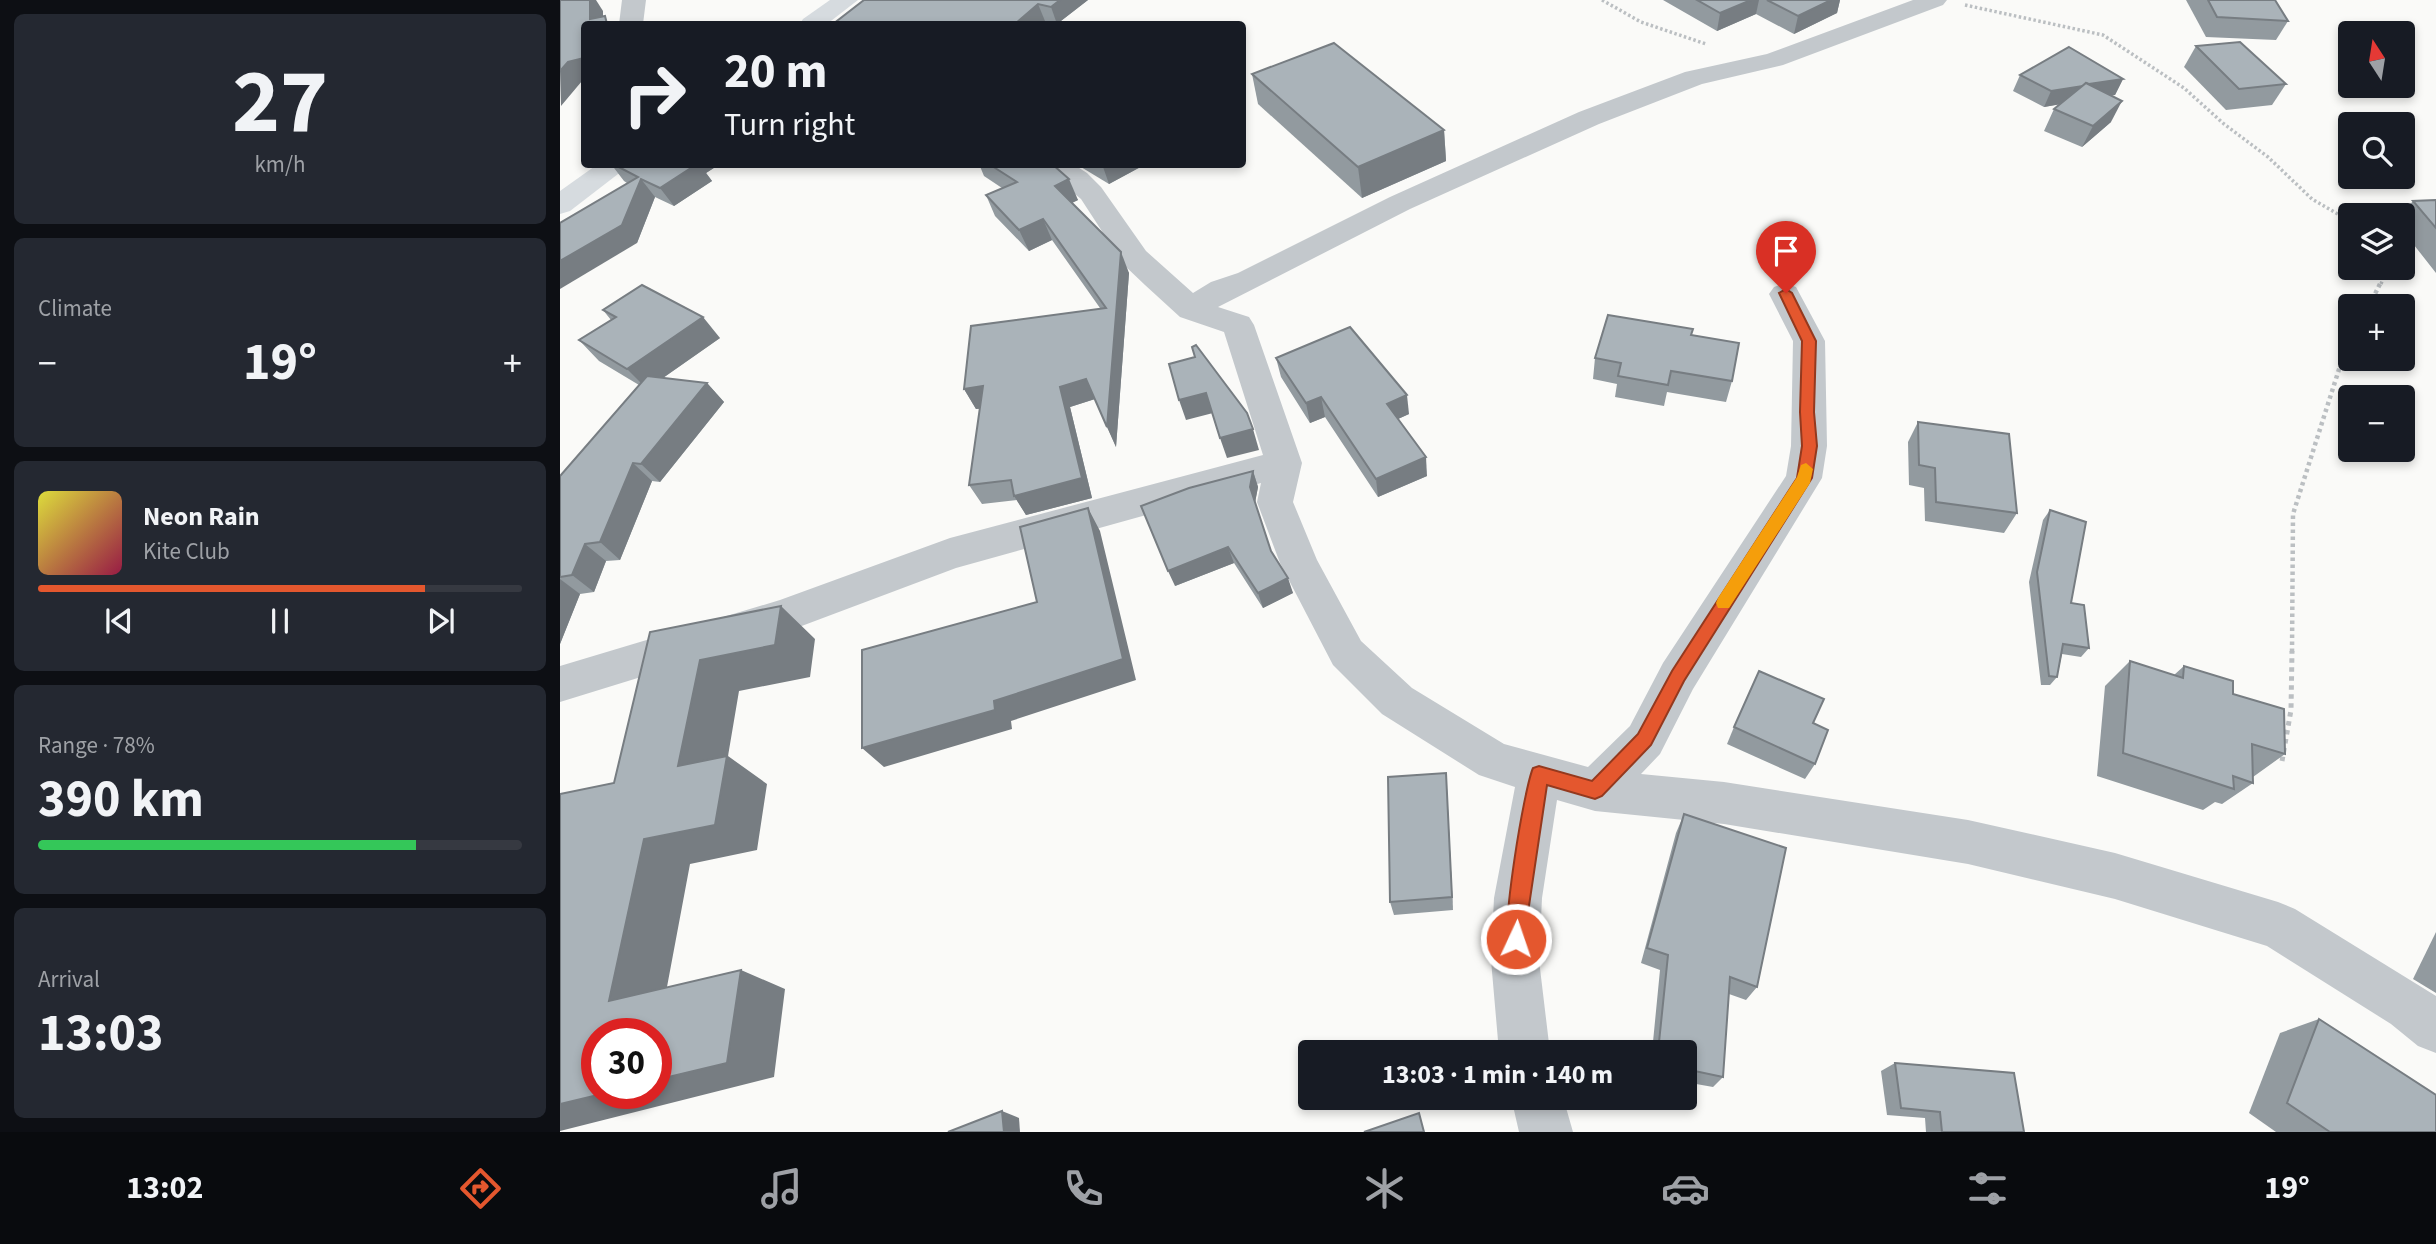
<!DOCTYPE html>
<html lang="en">
<head>
<meta charset="utf-8">
<style>
	:root { --surface:#171b24; --page:#242831; --text:#f1f3f6; --muted:#9ea1a6; --line:#363941; --accent:#e4572e }
	body { margin:0; font-family:"Source Sans 3",sans-serif; background:var(--page); color:var(--text); height:100vh; display:flex; flex-direction:column; font-size:26px; white-space:nowrap }
	* { box-sizing:border-box; margin:0 }
	p { font-size:23px; color:var(--muted) }
	.icon { flex:none; width:38px; height:38px; fill:none; stroke:currentColor; stroke-width:2; stroke-linecap:round; stroke-linejoin:round }
	.map { position:relative; flex:1; overflow:hidden }
	.drawer { display:flex; flex-direction:column; gap:14px; padding:14px; background:#0d0f14; width:560px }
	.drawer>* { flex:none }
	.guide { position:absolute; left:21px; top:21px; width:665px; height:147px; border-radius:7px; box-shadow:0 4px 10px #0003; background:#171b24; color:var(--text); overflow:hidden }
	.needle { width:46px; rotate:348deg }
	.controls { position:absolute; left:1778px; top:21px; display:grid; gap:14px }
	.controls a { display:grid; place-items:center; width:77px; height:77px; border-radius:7px; background:var(--surface); box-shadow:0 4px 10px #0003; font-size:35px }
	.speed { position:absolute; left:21px; top:1018px; display:flex; gap:14px; font-size:35px; font-weight:700; text-align:center }
	.speed>* { display:grid; place-content:center; width:91px; height:91px; border-radius:50%; background:var(--surface); box-shadow:0 4px 10px #0003; line-height:1 }
	.speed .limit { border:10px solid #d22; background:#fff; color:#111 }
	.pin { position:absolute; display:grid; place-items:center; width:60px; height:60px; color:#fff; margin:-72px -30px; border-radius:50% 50% 50% 0; rotate:-45deg; box-shadow:0 0 7px #0007 }
	.pin .icon { rotate:45deg }
	.me { position:absolute; width:77px; margin:-38px; rotate:3deg; stroke-linejoin:round; filter:drop-shadow(0 0 5px #0008) }
	.turn { display:flex; align-items:center; gap:24px; height:147px; padding:0 28px; font-size:32px }
	.turn .icon { width:91px; height:91px; stroke-width:2.5 }
	.turn b { display:block; font-size:49px; line-height:60px }
	.big { font-size:52px; font-weight:700; line-height:1.1 }
	.drawer .tile { flex:1; display:flex; flex-direction:column; justify-content:center; gap:10px; min-width:0; padding:0 24px; border-radius:10px; background:var(--page) }
	.drawer .dial { align-items:center; gap:0 }
	.dial b { font-size:91px; line-height:1 }
	.song { display:flex; align-items:center; gap:21px }
	.cover { width:84px; height:84px; border-radius:10px; background:linear-gradient(135deg,hsl(60 70% 55%),hsl(340 70% 35%)) }
	.played { height:7px; border-radius:4px; background:linear-gradient(90deg,var(--accent) 80%,var(--line) 80%) }
	.keys { display:flex; justify-content:space-around; direction:ltr }
	.heat { display:flex; justify-content:space-between; align-items:center; font-size:38px; direction:ltr }
	.charge { height:10px; border-radius:5px; background:linear-gradient(90deg,#34c759 78%,var(--line) 0) }
	.trip { position:absolute; left:738px; top:1040px; width:399px; height:70px; border-radius:7px; background:var(--surface); box-shadow:0 4px 10px #0003; font-weight:700; line-height:70px; text-align:center }
	.tab-bar { display:flex; height:112px; justify-content:space-around; align-items:center; background:#090b0e; color:var(--muted) }
	.tab-bar .icon { width:49px; height:49px }
	.tab-bar .on { color:var(--accent) }
	.tab-bar b { font-size:32px; color:var(--text) }
	main { display:flex; flex:1; min-height:0 }
	.map>svg:first-child { display:block }
	.lines { fill:none; stroke-linecap:round; stroke-linejoin:round }
	.path-far2 { stroke:#bbbfc2; stroke-width:3.5; stroke-dasharray:2.5 2.5; stroke-linecap:butt }
	.path-far1 { stroke:#bbbfc2; stroke-width:4.5; stroke-dasharray:3.5 3.5; stroke-linecap:butt }
	.path { stroke:#bbbfc2; stroke-width:5; stroke-dasharray:4.5 4.5; stroke-linecap:butt }
	.minor { fill:#c3c8cc; fill-rule:evenodd }
	.major { fill:#d6dbdf; fill-rule:evenodd }
	.wall { fill:#929a9f }
	.shaded-wall { fill:#777d82 }
	.building { fill:#aab3b9; stroke:#777d82; stroke-width:2 }
	.route { fill:#e4572e; stroke:#94391e; stroke-width:2 }
	.slow { fill:#f59e0b }
</style>
</head>
<body>
<main>
<section class="drawer">
<div class="tile dial"><b>27</b><p>km/h</p></div>
<div class="tile"><p>Climate</p>
<div class="heat"><a>−</a><b class="big">19°</b><a>+</a></div>
</div>
<div class="tile">
<div class="song"><i class="cover"></i><div><b>Neon Rain</b><p>Kite Club</p></div></div>
<div class="played"></div>
<div class="keys"><svg class="icon" aria-label="previous" viewBox="0 0 24 24"><path d="M18 5L8 12l10 7zM5 5v14"/></svg><svg class="icon" aria-label="pause" viewBox="0 0 24 24"><path d="M8 5v14M16 5v14"/></svg><svg class="icon" aria-label="next" viewBox="0 0 24 24"><path d="M6 5l10 7-10 7zM19 5v14"/></svg></div>
</div>
<div class="tile"><p>Range · 78%</p><b class="big">390 km</b><div class="charge"></div></div>
<div class="tile"><p>Arrival</p><b class="big">13:03</b></div>
</section>
<div class="map">
<svg width="1876" height="1132" viewBox="0 0 1876 1132">
	<rect width="100%" height="100%" fill="#fafaf8"/>
	<g class="lines">
		<g class="path-far2">
			<path d="M1042,0L1081,22L1146,44"/>
			<path d="M1405,5L1543,35L1624,88L1664,124L1708,157L1752,199L1790,221"/>
			<path d="M1821,284L1823,279L1821,268"/>
		</g>
		<g class="path-far1">
			<path d="M1809,306L1821,282"/>
			<path d="M1732,652L1733,514L1781,363L1790,345"/>
		</g>
		<path class="path" d="M1722,761L1731,710L1732,651"/>
		<g class="minor">
			<path d="M62,0H86L83,24H59Z"/>
			<path d="M1353,0H1387L1383,5L1223,65L1142,84L1039,124L850,209L658,307L689,317L694,325L742,463L733,502L757,560L801,641L852,688L944,744L1028,767L1070,726L1103,663L1226,476L1231,446L1233,341L1209,294L1214,287L1225,283L1236,287L1265,341L1267,446L1262,478L1133,689L1100,754L1081,774L1164,782L1408,820L1555,853L1718,902L1735,909L1876,996V1053L1858,1046L1831,1024L1707,946L1555,899L1408,864L1164,824L1035,811L997,800L982,898L979,960L990,1052H939L931,960L934,898L955,787L919,775L822,714L773,665L720,563L697,502L701,483L396,568L223,633L0,702V666L220,600L390,538L703,455L664,332L620,317L585,285L564,265L521,199L479,164H513L527,173L541,187L586,251L633,293L651,282L678,273L830,197L1019,112L1125,72L1207,54Z"/>
			<path d="M951,1097H1003L1013,1132H959Z"/>
		</g>
		<g class="major">
			<path d="M270,0H298L267,24H240L243,19Z"/>
			<path d="M38,164H71L10,211L0,214V191Z"/>
		</g>
	</g>
	<g class="wall">
		<path d="M304,0H528L497,24L485,21L481,24H273Z"/>
		<path d="M1103,0H1280L1277,13L1234,34L1196,14L1157,31Z"/>
		<path d="M1626,0H1715L1728,21L1716,40L1646,37Z"/>
		<path d="M1636,46L1726,84L1712,105L1666,110L1624,67Z"/>
		<path d="M692,74L884,130L886,161L802,198L698,104Z"/>
		<path d="M1460,75L1563,79L1555,95H1551V122L1522,147L1484,131L1494,109L1500,104L1484,107L1453,91Z"/>
		<path d="M51,164H160L146,173L152,181L114,206L95,197L77,243L67,183L64,181Z"/>
		<path d="M419,164H492L518,200L512,203L569,273L556,447L535,399L510,407L532,498L466,515L457,500L422,504L409,485L420,409H416L404,389L540,308L492,240L469,251L435,216L426,195L442,188L424,176Z"/>
		<path d="M516,164H586L549,184Z"/>
		<path d="M1876,200V273L1843,231V215H1841L1853,201Z"/>
		<path d="M43,310L160,338L103,378L147,383L164,402L100,482L92,481L60,560L46,561L34,592L20,594L0,644V476L79,385L39,361L19,340L51,320Z"/>
		<path d="M1131,335L1172,381L1166,402L1107,392L1104,406L1055,397L1057,384L1033,379L1035,358Z"/>
		<path d="M716,358L849,414L838,419L867,476L818,497L765,417L750,423L721,377Z"/>
		<path d="M1358,422L1457,513L1444,533L1365,521L1364,488L1349,485L1348,442Z"/>
		<path d="M693,471L698,487L695,502L711,551L733,593L703,608L674,563L615,586Z"/>
		<path d="M1490,510L1511,603L1529,648L1521,657L1502,654L1497,677L1490,685H1481L1469,582L1483,520Z"/>
		<path d="M1570,661L1614,675L1624,666L1673,694L1725,754L1693,777V783L1662,804L1655,802L1643,810L1537,776L1545,686Z"/>
		<path d="M1174,727L1255,764L1245,779L1167,744Z"/>
		<path d="M887,789L893,910L834,915L830,902Z"/>
		<path d="M1124,814L1197,987L1186,1000L1169,994L1163,1077L1153,1087L1125,1082V1052H1092L1100,970L1081,963L1116,833Z"/>
		<path d="M1876,932V993L1853,979Z"/>
		<path d="M1759,1019L1876,1132H1716L1689,1113L1720,1033Z"/>
		<path d="M1335,1063L1464,1132H1366L1365,1118L1327,1115L1321,1071Z"/>
	</g>
	<g class="shaded-wall">
		<path d="M30,0H36L43,11V24L30,19Z"/>
		<path d="M500,0H528L497,24L491,7Z"/>
		<path d="M1191,0H1199L1196,14L1157,31L1160,13Z"/>
		<path d="M1271,0H1280L1277,13L1234,34L1238,16Z"/>
		<path d="M478,4L485,21L481,24H455Z"/>
		<path d="M24,58V80L22,81L1,106L0,71L8,62Z"/>
		<path d="M1563,79L1555,95L1484,107L1491,91Z"/>
		<path d="M1562,101L1551,122L1522,147L1533,126Z"/>
		<path d="M884,130L886,161L802,198L798,167Z"/>
		<path d="M133,164H160L146,173L152,181L114,206L100,188Z"/>
		<path d="M542,164H586L549,184Z"/>
		<path d="M81,179L95,197L77,243L0,289V261Z"/>
		<path d="M509,179L518,200L503,207L495,186Z"/>
		<path d="M483,219L492,240L469,251L459,230Z"/>
		<path d="M561,252L569,273L556,447L547,427Z"/>
		<path d="M143,317L160,338L87,389L67,369Z"/>
		<path d="M526,379L535,399L510,407L532,498L466,515L454,496L500,387Z"/>
		<path d="M147,383L164,402L100,482L81,464Z"/>
		<path d="M423,386L435,406L416,409L404,389Z"/>
		<path d="M646,393L653,413L626,420L619,400Z"/>
		<path d="M847,395L849,414L829,423L827,404Z"/>
		<path d="M761,397L765,417L750,423L746,403Z"/>
		<path d="M693,429L699,450L667,458L660,438Z"/>
		<path d="M866,457L867,476L818,497L816,479Z"/>
		<path d="M73,463L92,481L60,560L40,542Z"/>
		<path d="M693,471L698,487L695,503L690,487Z"/>
		<path d="M528,508L540,531L576,680L451,721L452,729L324,767L302,748L434,701Z"/>
		<path d="M25,544L46,561L34,592L12,575Z"/>
		<path d="M668,547L674,563L615,586L608,571Z"/>
		<path d="M728,578L733,593L703,608L698,593Z"/>
		<path d="M0,579L20,594L0,644Z"/>
		<path d="M221,606L255,639L250,677L179,691L168,756L207,784L197,850L130,864L101,1019L49,1001L84,839L118,766L140,660Z"/>
		<path d="M886,773L887,789L893,910L892,897Z"/>
		<path d="M181,970L225,989L214,1077L0,1131V1104L42,1094H96V1080Z"/>
		<path d="M442,1111L459,1118L460,1132H444Z"/>
	</g>
	<g class="building">
		<path d="M0,0H30V19L45,16L47,24H24V58L8,62L0,71Z"/>
		<path d="M304,0H500L491,7L478,4L455,24H273Z"/>
		<path d="M1137,0H1191L1160,13Z"/>
		<path d="M1207,0H1271L1238,16Z"/>
		<path d="M1648,0H1715L1728,21L1657,17Z"/>
		<path d="M1680,42L1726,84L1679,89L1636,46Z"/>
		<path d="M774,43L884,130L798,167L692,74Z"/>
		<path d="M1509,47L1563,79L1529,84L1526,83L1523,86L1491,91L1460,75Z"/>
		<path d="M1526,83L1562,101L1533,126L1494,109Z"/>
		<path d="M53,164H137L100,188L81,179L62,225L0,261V223L78,177Z"/>
		<path d="M429,164H492L509,179L495,186L561,252L547,427L526,379L500,387L522,478L454,496L451,480L409,485L423,386L404,389L411,326L546,308L483,219L459,230L426,195L457,182Z"/>
		<path d="M1876,200V228L1853,201Z"/>
		<path d="M82,285L143,317L67,369L19,340L56,317L43,310Z"/>
		<path d="M1048,315L1133,329L1131,335L1179,343L1172,381L1111,371L1108,385L1058,376L1061,363L1035,358Z"/>
		<path d="M790,327L847,395L827,404L866,457L816,479L761,397L746,403L716,358Z"/>
		<path d="M636,345L687,413L693,429L660,438L646,393L619,400L609,364L635,357L632,347Z"/>
		<path d="M87,376L147,383L81,464L73,463L40,542L25,544L12,575L0,577V476Z"/>
		<path d="M1358,422L1449,434L1457,513L1376,502L1375,468L1359,465Z"/>
		<path d="M693,471L690,487L711,551L728,578L698,593L668,547L608,571L581,506L629,488Z"/>
		<path d="M528,508L563,659L434,701L435,710L302,748V650L477,602L460,527Z"/>
		<path d="M1490,510L1526,522L1511,603L1524,605L1529,648L1503,644L1497,677L1489,676L1477,572Z"/>
		<path d="M221,606L215,645L140,660L118,766L167,756L155,825L84,839L49,1001L181,970L167,1063L96,1080V1034H37V1094H42L0,1104V794L54,783L90,632Z"/>
		<path d="M1570,661L1623,678L1624,666L1673,681V694L1724,709L1725,754L1692,744L1693,783L1673,776L1674,789L1563,753Z"/>
		<path d="M1199,671L1264,699L1253,723L1268,730L1255,764L1174,727Z"/>
		<path d="M886,773L892,897L830,902L828,777Z"/>
		<path d="M1124,814L1226,848L1197,987L1170,977L1163,1077L1125,1069V1052H1098L1108,955L1087,948Z"/>
		<path d="M1759,1019L1876,1095V1132H1770L1727,1103Z"/>
		<path d="M1335,1063L1454,1073L1464,1132H1382L1380,1112L1341,1108Z"/>
		<path d="M442,1111L444,1132H388Z"/>
		<path d="M859,1113L864,1132H804Z"/>
	</g>
	<path class="route" d="M1226,289L1232,293L1256,341L1254,412L1257,446L1252,478L1124,681L1091,745L1042,796L1035,799L987,785L963,946L956,949L949,946C941,928 964,789 973,768L979,766L1032,781L1078,734L1112,671L1237,478L1242,446L1240,412L1242,341L1219,293Z"/>
	<path class="slow" d="M1246,463L1253,469L1250,483L1169,608H1158L1156,603L1158,598L1237,477L1241,465Z"/>
</svg>
<div class="controls">
<a><svg class="needle" viewBox="-14 -14 28 28"><path d="M0-13l5 13h-10z" fill="#e53935"/><path d="M0 13l5-13h-10z" fill="#9ea1a6"/></svg></a>
<a><svg class="icon" aria-label="search" viewBox="0 0 24 24"><circle cx="10" cy="10" r="6"/><path d="M15 15l6 6"/></svg></a>
<a><svg class="icon" aria-label="layers" viewBox="0 0 24 24"><path d="M12 4l9 5-9 5-9-5zM3 14l9 5 9-5"/></svg></a>
<a>+</a>
<a>−</a>
</div>
<div class="speed"><div class="limit">30</div></div>
<div class="pin" style="left:1226px;top:293px;background:#d93025"><svg class="icon" aria-label="arrive" viewBox="0 0 24 24"><path d="M6 21V4h12l-3 4 3 4H6"/></svg></div>
<svg class="me" style="left:956px;top:939px" viewBox="-20 -20 40 40"><circle r="17" fill="#e4572e" stroke="#fff" stroke-width="3"/><path d="M0-11L8 9 0 5-8 9z" fill="#fff"/></svg>
<div class="trip">13:03 · 1 min · 140 m</div>
<div class="guide">
<div class="turn"><svg class="icon" aria-label="right" viewBox="0 0 24 24"><path d="M7 20v-9h11M14 6l5 5-5 5"/></svg><div><b>20 m</b>Turn right</div></div>
</div>
</div>
</main>
<nav class="tab-bar">
<b>13:02</b>
<svg class="icon on" aria-label="directions" viewBox="0 0 24 24"><path d="M12 3l9 9-9 9-9-9zM9 14v-3h6M13 9l2 2-2 2"/></svg>
<svg class="icon" aria-label="music" viewBox="0 0 24 24"><path d="M9 18V5l10-2v13"/><circle cx="6" cy="18" r="3"/><circle cx="16" cy="16" r="3"/></svg>
<svg class="icon" aria-label="phone" viewBox="0 0 24 24"><path d="M5 4h4l2 5-3 2q2 4 5 5l2-3 5 2v4C11 20 4 13 5 4z"/></svg>
<svg class="icon" aria-label="climate" viewBox="0 0 24 24"><path d="M12 3v18M4 7l16 10M4 17L20 7"/></svg>
<svg class="icon" aria-label="car" viewBox="0 0 24 24"><path d="M5 17H2v-5l4-1 3-4h7l3 4 3 1v5h-3M9 17h6M6 11h13"/><circle cx="7" cy="17" r="2"/><circle cx="17" cy="17" r="2"/></svg>
<svg class="icon" aria-label="filters" viewBox="0 0 24 24"><path d="M4 7h16M4 17h16"/><circle cx="9" cy="7" r="2"/><circle cx="15" cy="17" r="2"/></svg>
<b>19°</b>
</nav>
</body>
</html>
